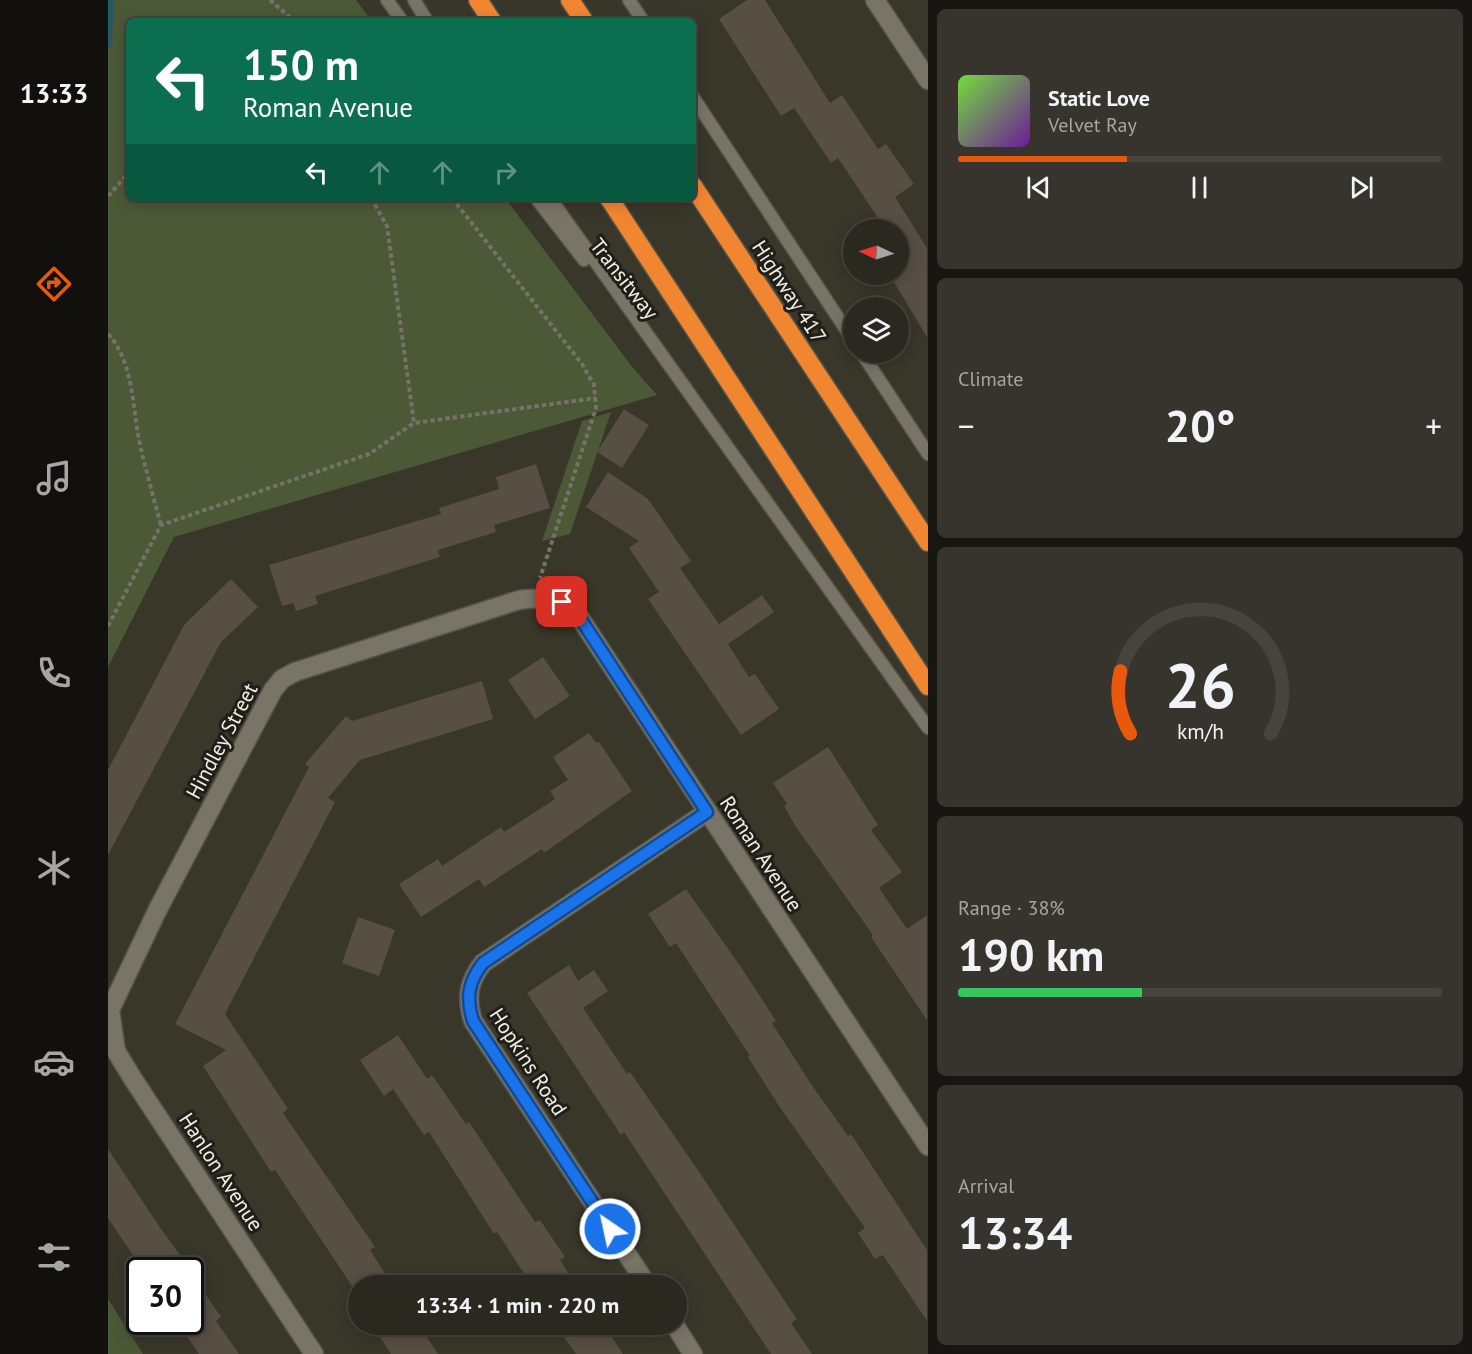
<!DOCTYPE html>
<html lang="en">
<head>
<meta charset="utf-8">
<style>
	:root { --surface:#2b2820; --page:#37342d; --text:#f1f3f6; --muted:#a6a6a5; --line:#47443e; --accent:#ea580c }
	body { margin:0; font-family:"PT Sans",sans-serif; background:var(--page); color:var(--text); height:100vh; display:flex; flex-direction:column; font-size:22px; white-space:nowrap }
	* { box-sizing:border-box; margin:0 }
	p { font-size:20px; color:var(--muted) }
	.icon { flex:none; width:33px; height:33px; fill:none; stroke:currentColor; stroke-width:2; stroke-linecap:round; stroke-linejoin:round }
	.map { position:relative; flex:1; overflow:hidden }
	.side { display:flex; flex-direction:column; gap:9px; padding:9px; background:#181612; width:544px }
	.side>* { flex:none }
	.banner { position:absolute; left:18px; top:18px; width:570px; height:183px; border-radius:9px; box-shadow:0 3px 15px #0003,0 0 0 2px var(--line); background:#0b6e4f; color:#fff; overflow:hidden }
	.needle { width:39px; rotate:274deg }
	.controls { position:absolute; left:735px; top:219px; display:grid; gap:12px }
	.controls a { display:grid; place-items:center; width:66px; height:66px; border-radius:50%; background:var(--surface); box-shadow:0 3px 15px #0003,0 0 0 2px var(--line); font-size:30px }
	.speed { position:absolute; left:18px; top:1257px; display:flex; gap:12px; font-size:30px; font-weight:700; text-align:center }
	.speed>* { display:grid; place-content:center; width:78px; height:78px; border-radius:50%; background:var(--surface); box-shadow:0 3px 15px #0003,0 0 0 2px var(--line); line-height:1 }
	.speed .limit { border:3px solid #111; border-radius:9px; background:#fff; color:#111 }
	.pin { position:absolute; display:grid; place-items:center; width:51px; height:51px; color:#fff; margin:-26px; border-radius:12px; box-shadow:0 3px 9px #0006 }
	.me { position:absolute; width:66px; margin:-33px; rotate:326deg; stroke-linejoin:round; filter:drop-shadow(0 0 4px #0008) }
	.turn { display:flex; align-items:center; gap:21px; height:126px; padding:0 18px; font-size:27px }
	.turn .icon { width:78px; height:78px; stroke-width:2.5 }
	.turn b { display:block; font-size:42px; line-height:51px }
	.lanes { display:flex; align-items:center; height:57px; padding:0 18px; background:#0003; justify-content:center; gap:30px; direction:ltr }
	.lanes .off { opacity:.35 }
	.big { font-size:45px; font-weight:600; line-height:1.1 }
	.side .card { flex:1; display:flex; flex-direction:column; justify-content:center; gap:9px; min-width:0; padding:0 21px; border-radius:9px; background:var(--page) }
	.side .dial { align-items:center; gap:0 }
	.dial svg { height:156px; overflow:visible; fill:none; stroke:var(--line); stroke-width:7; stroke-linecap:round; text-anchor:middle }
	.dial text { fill:var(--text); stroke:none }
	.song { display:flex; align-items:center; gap:18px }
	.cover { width:72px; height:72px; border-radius:9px; background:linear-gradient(135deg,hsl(100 70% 55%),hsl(280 70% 35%)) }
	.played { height:6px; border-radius:3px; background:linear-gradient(90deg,var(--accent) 35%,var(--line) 35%) }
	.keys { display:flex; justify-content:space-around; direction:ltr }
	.heat { display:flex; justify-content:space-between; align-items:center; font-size:33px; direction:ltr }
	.charge { height:9px; border-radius:4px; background:linear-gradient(90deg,#34c759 38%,var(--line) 0) }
	.trip { position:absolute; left:240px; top:1275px; width:339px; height:60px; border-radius:30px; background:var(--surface); box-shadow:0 3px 15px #0003,0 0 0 2px var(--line); font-weight:600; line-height:60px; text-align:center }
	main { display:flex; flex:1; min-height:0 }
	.menu { display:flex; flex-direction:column; width:108px; justify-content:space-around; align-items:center; background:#11100d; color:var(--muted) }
	.menu .icon { width:42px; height:42px }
	.menu .active { color:var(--accent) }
	.menu b { font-size:27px; color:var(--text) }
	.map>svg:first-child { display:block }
	.green { fill:#4b5937 }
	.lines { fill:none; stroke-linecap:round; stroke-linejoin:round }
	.stream { stroke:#275967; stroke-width:8 }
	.building { fill:#574e44 }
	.service-casing { stroke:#565449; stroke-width:15 }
	.minor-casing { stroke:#565449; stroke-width:21 }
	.motorway-casing { stroke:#565449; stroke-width:21 }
	.path { stroke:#757268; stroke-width:4; stroke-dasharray:4.5 3; stroke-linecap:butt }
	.service { stroke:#787567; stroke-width:12 }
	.minor { stroke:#787567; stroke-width:18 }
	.motorway { stroke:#f18631; stroke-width:18 }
	.route-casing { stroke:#114b97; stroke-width:15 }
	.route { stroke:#1a73e8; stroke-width:10 }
	.labels { text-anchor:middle; stroke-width:6; stroke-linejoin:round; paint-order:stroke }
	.street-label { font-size:21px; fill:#f1efe7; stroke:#1f1e18 }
</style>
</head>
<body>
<main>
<nav class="menu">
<b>13:33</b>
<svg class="icon active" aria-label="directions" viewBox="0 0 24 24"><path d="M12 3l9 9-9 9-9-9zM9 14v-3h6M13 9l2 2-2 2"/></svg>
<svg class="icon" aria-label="music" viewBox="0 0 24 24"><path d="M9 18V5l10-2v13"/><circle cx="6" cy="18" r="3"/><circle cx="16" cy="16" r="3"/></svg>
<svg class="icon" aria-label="phone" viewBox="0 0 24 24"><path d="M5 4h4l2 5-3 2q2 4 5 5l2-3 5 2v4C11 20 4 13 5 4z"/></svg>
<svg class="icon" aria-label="climate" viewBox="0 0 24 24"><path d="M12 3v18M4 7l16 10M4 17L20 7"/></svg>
<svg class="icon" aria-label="car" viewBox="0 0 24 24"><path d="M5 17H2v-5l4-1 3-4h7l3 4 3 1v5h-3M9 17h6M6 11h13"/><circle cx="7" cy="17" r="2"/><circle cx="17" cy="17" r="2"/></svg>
<svg class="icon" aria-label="filters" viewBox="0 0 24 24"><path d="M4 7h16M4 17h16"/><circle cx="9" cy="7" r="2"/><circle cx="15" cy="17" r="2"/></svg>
</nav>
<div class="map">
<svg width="820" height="1354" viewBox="0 0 820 1354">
	<rect width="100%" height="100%" fill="#39362a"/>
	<g class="green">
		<path d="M0,0H248L264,21H21V198H397L525,368L549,395L66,537L0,667Z"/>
		<path d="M503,412L462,534L434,541L474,421Z"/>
		<path d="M0,1299L35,1354H0Z"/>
	</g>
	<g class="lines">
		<path class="stream" d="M0,43L2,0"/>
	</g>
	<g class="building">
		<path d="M639,0H657L722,103L734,95L770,149L778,144L806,184L787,197L819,248V337L781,274H790V230H778L730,158L723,163L686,108L673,116L611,19Z"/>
		<path d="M516,409L541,425L514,468L489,452Z"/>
		<path d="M428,464L442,508L386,525L388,532L330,550L332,557L207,596L210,604L188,611L185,603L174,606L161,565L333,514L331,508L391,489L388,477Z"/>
		<path d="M500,472L540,499L583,561L572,568L611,624L654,595L666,612L620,644L641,677L647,674L671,709L633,735L540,599L551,592L521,548L531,541L478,507Z"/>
		<path d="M123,579L150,607L113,642L0,855V770L76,625Z"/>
		<path d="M435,657L462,696L427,719L400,680Z"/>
		<path d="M374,681L385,719L252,760L220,798L227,802L117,1014L180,1109L175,1113L267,1247L262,1250L285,1286H244L167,1170L163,1172L95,1066L118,1050L67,1024L201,767L197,764L238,716L244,721Z"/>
		<path d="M481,733L488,743L491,742L524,791L436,853L434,849L376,887L371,879L313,917L291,884L330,859L334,866L393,827L396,832L447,799L442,791L460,780L445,757Z"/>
		<path d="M720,747L770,825L763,830L794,872L771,888L799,929L819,915V1020L763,937L765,935L688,827L676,806L679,804L665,783Z"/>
		<path d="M578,889L635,970L668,1021L664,1023L703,1084L740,1136L743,1134L819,1250V1321L775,1255L767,1259L750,1233L757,1228L671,1106L640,1057L642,1056L568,943L562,947L540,914Z"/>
		<path d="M250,917L287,930L271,976L234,963Z"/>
		<path d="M461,965L470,981L486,970L500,991L475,1008L519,1074L522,1072L592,1173L680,1306L689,1319L683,1323L704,1354H663L516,1132L513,1135L419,993Z"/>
		<path d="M290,1035L319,1079L324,1075L358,1124L361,1122L427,1222L432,1220L457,1257L452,1260L469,1286H424L389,1232L386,1234L321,1132L316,1135L285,1089L276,1096L252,1060Z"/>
		<path d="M0,1149L53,1229L83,1270H35L0,1218Z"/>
		<path d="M82,1272L113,1317L108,1321L131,1354H91L69,1322H82Z"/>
		<path d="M285,1324H310L330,1354H283L270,1334Z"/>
		<path d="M447,1324H495L515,1354H468Z"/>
	</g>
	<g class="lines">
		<defs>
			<g id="service">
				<path d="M279,0L294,21"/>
				<path d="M306,0L319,21"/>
				<path d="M521,0L535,21"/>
				<path d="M585,97L746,342"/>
				<path d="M428,198L476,260"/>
				<path d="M442,198L820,728"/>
				<path d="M753,352L820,454"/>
			</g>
			<g id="minor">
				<path d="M767,0L820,80"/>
				<path d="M540,1286L365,1021C358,998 360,982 375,963L599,812"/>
				<path d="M566,1324L585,1354"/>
				<path d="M206,1354L25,1079L8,1051L2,1010L49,911L165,690L174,679L187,672L411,600C435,597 448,597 468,612L820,1146"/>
			</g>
			<g id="motorway">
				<path d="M370,0L384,21"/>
				<path d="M462,0L476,21"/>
				<path d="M585,186L820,542"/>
				<path d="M501,198L820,686"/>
			</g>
		</defs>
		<use href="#service" class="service-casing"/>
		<use href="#minor" class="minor-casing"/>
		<use href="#motorway" class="motorway-casing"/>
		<g class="path">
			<path d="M162,0L186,21"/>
			<path d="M0,196L21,173"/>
			<path d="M263,198L279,226L306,423"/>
			<path d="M344,198L474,364L486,385L488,408L432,578"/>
			<path d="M0,334C27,363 24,412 33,449C39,474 46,500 53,525"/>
			<path d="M0,626L53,525L261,454L306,423L488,398"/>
		</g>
		<use href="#service" class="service"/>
		<use href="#minor" class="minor"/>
		<use href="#motorway" class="motorway"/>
	</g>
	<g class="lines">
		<defs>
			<path id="route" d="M454,602L468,612L599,812L375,963C360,982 358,998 365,1021L502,1229"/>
		</defs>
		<use href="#route" class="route-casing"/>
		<use href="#route" class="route"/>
	</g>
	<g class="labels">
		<g class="street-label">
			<text transform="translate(516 279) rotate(52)" y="7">Transitway</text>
			<text transform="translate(681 292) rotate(57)" y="7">Highway 417</text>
			<text transform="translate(114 741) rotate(-62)" y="7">Hindley Street</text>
			<text transform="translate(653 854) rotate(57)" y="7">Roman Avenue</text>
			<text transform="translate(420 1062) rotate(57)" y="7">Hopkins Road</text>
			<text transform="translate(113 1172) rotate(57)" y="7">Hanlon Avenue</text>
		</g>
	</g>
</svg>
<div class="controls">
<a><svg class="needle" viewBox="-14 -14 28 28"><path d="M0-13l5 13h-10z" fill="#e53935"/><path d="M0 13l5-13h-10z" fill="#a6a6a5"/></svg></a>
<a><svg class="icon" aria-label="layers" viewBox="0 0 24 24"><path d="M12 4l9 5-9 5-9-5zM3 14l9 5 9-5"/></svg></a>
</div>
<div class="speed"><div class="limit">30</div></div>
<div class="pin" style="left:454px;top:602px;background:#d93025"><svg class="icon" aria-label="arrive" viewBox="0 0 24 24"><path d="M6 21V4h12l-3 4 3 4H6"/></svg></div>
<svg class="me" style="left:502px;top:1229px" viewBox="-20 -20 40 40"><circle r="17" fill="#1a73e8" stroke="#fff" stroke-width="3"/><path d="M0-11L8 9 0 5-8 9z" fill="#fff"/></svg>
<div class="trip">13:34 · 1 min · 220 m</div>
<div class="banner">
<div class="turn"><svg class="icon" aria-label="left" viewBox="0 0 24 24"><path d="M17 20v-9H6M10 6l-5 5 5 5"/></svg><div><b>150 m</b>Roman Avenue</div></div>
<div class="lanes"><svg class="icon" aria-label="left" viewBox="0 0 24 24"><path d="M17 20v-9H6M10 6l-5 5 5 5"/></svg><svg class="icon off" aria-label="ahead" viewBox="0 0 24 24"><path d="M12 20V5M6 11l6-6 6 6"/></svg><svg class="icon off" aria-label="ahead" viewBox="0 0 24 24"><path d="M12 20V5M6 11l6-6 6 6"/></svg><svg class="icon off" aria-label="right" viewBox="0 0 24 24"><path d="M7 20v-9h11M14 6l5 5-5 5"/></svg></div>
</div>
</div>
<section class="side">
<div class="card">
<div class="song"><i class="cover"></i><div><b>Static Love</b><p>Velvet Ray</p></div></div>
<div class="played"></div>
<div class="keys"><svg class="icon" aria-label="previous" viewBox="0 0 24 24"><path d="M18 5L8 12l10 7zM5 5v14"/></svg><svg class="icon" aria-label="pause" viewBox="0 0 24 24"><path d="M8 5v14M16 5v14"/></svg><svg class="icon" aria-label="next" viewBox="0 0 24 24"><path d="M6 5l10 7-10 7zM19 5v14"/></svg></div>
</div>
<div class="card"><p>Climate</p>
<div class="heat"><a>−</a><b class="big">20°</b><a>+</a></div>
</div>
<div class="card dial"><svg viewBox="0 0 100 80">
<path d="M14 69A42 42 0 1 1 86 69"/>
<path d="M14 69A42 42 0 0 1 9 37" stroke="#ea580c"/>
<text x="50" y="56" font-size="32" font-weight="700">26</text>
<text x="50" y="72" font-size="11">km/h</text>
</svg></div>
<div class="card"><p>Range · 38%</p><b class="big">190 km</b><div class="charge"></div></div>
<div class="card"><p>Arrival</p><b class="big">13:34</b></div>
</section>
</main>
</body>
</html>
